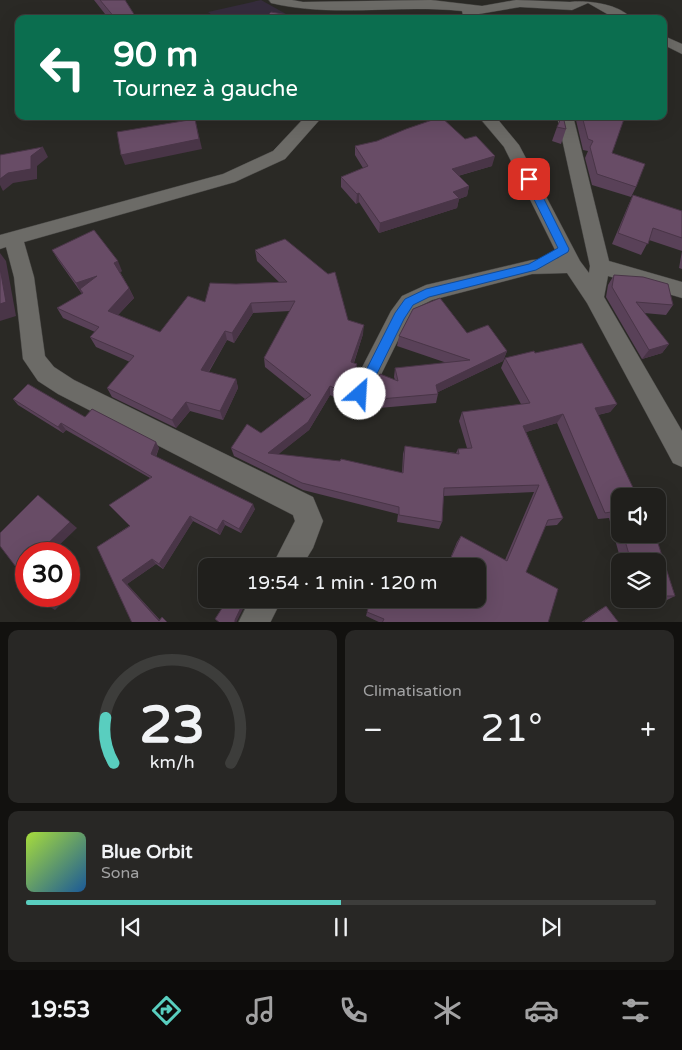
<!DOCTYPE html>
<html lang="fr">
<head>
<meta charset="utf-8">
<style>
	:root { --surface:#201f1c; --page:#282725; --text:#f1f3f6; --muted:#a2a2a3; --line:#3d3d3b; --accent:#59cebf }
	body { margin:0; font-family:"Varela Round",sans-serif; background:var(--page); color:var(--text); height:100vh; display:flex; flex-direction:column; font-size:19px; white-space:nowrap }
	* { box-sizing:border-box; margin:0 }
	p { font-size:16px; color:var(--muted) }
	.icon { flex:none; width:28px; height:28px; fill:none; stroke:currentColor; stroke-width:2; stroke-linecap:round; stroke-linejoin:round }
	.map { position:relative; height:622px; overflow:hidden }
	.details { display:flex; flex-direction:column; gap:8px; padding:8px; background:#12110f; flex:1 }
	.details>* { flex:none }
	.hud { position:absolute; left:15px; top:15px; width:652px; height:105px; border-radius:10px; box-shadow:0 5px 20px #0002,0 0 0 1px var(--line); background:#0b6e4f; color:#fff; overflow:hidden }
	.fabs { position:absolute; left:611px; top:488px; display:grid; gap:10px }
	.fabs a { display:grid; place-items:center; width:55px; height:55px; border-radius:10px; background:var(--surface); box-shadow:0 5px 20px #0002,0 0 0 1px var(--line); font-size:25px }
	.speed { position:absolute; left:15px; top:542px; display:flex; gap:10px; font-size:25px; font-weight:700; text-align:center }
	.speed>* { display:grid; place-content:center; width:65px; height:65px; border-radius:50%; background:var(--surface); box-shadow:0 5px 20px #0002,0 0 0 1px var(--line); line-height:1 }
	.speed .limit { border:8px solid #d22; background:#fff; color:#111 }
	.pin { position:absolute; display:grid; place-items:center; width:42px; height:42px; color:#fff; margin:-21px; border-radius:10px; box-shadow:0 2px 8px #0006 }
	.me { position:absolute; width:55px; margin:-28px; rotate:26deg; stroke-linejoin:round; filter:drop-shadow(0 0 4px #0008) }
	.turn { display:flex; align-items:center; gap:18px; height:105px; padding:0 15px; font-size:22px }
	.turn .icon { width:65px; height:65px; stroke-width:2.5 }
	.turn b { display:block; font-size:35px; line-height:42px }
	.big { font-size:38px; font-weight:600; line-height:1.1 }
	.details .widget { flex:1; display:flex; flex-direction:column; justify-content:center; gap:8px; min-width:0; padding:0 18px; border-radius:10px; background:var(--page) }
	.details .dial { align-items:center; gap:0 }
	.dial svg { height:130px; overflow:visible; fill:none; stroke:var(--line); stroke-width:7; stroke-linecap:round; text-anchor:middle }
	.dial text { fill:var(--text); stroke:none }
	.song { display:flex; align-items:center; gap:15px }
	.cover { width:60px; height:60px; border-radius:8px; background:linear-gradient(135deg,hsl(80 70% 55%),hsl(210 70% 35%)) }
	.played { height:5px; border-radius:2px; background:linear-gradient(90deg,var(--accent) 50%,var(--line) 50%) }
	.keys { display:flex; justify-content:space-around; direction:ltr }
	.heat { display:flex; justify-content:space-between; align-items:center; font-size:28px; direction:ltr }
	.details .tiles { flex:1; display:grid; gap:8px; grid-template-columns:1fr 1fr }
	.widget:last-child { grid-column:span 2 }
	.trip { position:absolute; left:198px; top:558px; width:288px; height:50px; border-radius:10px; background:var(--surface); box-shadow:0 5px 20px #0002,0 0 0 1px var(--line); font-weight:600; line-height:50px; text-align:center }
	.tabs { display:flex; height:80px; justify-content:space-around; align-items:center; background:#0d0c0b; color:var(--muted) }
	.tabs .icon { width:35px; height:35px }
	.tabs .active { color:var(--accent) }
	.tabs b { font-size:22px; color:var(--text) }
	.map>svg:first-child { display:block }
	.medical { fill:#352c3c }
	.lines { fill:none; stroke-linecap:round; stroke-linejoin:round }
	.street-casing { stroke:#454442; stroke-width:1 }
	.street { fill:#6c6b67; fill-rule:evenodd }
	.wall { fill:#594158 }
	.shaded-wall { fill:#493547 }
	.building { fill:#684c66; stroke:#493547 }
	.route { fill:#1a73e8; stroke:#114b97 }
</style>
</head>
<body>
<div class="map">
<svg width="682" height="623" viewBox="0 0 682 623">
	<rect width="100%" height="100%" fill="#2a2925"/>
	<path class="medical" d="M261,0L295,19H217L208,12Z"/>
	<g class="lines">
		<defs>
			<g id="street">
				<path d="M269,0H292L303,2L431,0L482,6L516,0L570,2C588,0 620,4 632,19H616L588,3L572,10L520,7L467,16L463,15L462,11C398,4 332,18 271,3Z"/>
				<path d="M664,36L682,44V54L664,45Z"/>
				<path d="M306,116H323L285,159L235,182L24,242L34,277L45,356L54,367L74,380L313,497L323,521L313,548L302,566H272L295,521L293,515L58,394L38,381L23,359L14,277L6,247L0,249V235L223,174L273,151Z"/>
				<path d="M478,116H495L519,145L580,261L589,273L590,266L557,116H573L609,261L682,282V298L608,276L604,297L682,431V467L673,463L587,303L567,273L532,274L432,300L416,308L407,322L368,401L360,404L352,401L348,394L352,387L391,311L402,296L426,285L532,260L559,258L504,147Z"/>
				<path d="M250,599H282L270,623H238Z"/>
			</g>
		</defs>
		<use href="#street" class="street-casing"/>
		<use href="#street" class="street"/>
	</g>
	<g class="wall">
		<path d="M94,0H125L137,19H109Z"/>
		<path d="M575,116H625L612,153L636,187L631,197L592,185L585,158L588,151L583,150Z"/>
		<path d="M557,127L566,129L561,144L552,141Z"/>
		<path d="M355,146L492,166L458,176L469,186L467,196L459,199L457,208L379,233L359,202L356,204L341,187V177L363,168L355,155Z"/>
		<path d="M633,195L682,211V269L679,268L682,251L649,240L641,255L612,244L628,206Z"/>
		<path d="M52,250L122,271L120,272L129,288L134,298L118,315L160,332L205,302L236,284L279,282L257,261L255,250L348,320L363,334L354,363L357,364V373L349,389L351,393L360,397L370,393L395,380L394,377L395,368L447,363L397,346L399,336L467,333L507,351L503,361L438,392V394L436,403L379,408L374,416L330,395L309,430L278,454L402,473L403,454L405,446L456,453L458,449L467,448L459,421L462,412L521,404L501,368L505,358L535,353L617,404L610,412L598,415L620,496V534H655L675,596L665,601H631V599H658V561H621L609,518L598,519L557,423L526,432L563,518L557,525L545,526L526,572L548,623H381L366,616L367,612L476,599V566H447L457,542L461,536L505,560L534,492L443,496L442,522L439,529L397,522L398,514L303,490L234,456L231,448L261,433L305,399L265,367L264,358L290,311L253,313L234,343L227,340L209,372L236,379L238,388L223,420L190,411L176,428L112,397L107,388L130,362L96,347L90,337L95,332L63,318L57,308L82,294L58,260Z"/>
		<path d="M614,275L673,305L666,315L644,313L669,344L662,353L642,359L606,297L608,285Z"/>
		<path d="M13,399L85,417L159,448L156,457L255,509L241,533L225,525L220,535L193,521L163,569L156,564L127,584L160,620L169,623H132L97,547L129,526L150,478L66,430L63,433L18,405Z"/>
		<path d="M606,606L619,623H580L599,610Z"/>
	</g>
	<g class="shaded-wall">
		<path d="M195,119L202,149L125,165L121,155Z"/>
		<path d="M43,147L48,157L37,166V179L13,183L3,191L0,185V179Z"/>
		<path d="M495,156L492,166L450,178L452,169Z"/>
		<path d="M469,186L467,196L459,199L457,208L379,233L380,223L453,192Z"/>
		<path d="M359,193V202L356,204L357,194Z"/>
		<path d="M0,253L6,261L16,316L0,321Z"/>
		<path d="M118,261L122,271L119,273L114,263Z"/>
		<path d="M97,276L80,289L82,293H81L76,283Z"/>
		<path d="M129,288L134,298L113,320L108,311Z"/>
		<path d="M251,303L253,313L234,343L232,333Z"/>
		<path d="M364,325L363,334L351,371V362Z"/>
		<path d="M225,331L227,340L204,379L201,370Z"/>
		<path d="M669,344L662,353L642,359L649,350Z"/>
		<path d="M507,351L503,361L434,394L436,385Z"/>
		<path d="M357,364V373L346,393L347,384Z"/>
		<path d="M236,379L238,388L223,420L220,411Z"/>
		<path d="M330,386V395L309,430L270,461L268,453Z"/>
		<path d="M380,399L379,408L374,416L375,407Z"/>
		<path d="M186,402L190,411L176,428L172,420Z"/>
		<path d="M617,404L610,412L588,417L595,408Z"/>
		<path d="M563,414L557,423L519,434L523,426Z"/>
		<path d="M61,423L66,430L63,433L58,427Z"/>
		<path d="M156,442L159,448L154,460L151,454Z"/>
		<path d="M253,504L255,509L241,533L239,529Z"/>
		<path d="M190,516L193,521L163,569L159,564Z"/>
		<path d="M223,520L225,525L220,535L217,530Z"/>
		<path d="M70,522L77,528L50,554H37Z"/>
		<path d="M152,559L156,564L127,584L162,623L159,621L122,580Z"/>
		<path d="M26,564V575L19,571Z"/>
		<path d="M69,578L77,588L55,610L47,605L56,596H69Z"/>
		<path d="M245,599H248L236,623H235V620Z"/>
	</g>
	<g class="building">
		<path d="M100,0H125L137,19H113L115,18Z"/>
		<path d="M271,12L300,17L303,19H264Z"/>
		<path d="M664,37H667L664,59Z"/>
		<path d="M562,116H563L566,129L557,127Z"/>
		<path d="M582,116H625L612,153L645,164L636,187L597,174L590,147L593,141L588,139Z"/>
		<path d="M441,117L465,139L476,136L495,156L452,169L469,186L453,192L459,198L380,223L359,193L357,194L341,177L368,166L355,146L377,141L406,129Z"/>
		<path d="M195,119L199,139L121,155L117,132Z"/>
		<path d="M43,147L31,156V169L8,173L0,179V155Z"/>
		<path d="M633,195L682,211V238L653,228L648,244L618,233Z"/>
		<path d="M94,230L118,261L114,263L129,288L108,311L160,332L188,296L205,302L210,283L236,284L287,282L255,250L285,239L328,274L335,272L348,320L364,325L351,362L357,364L347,384L351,393L360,397L370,393L380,374L398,381L395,368L470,360L399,336L413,309L440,298L467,333L488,325L507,351L436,385L438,394L380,399L375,407L330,386L308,422L268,453L340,461L341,459L403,473L405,446L459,454L458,449L472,448L462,412L530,403L505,358L534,351L535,353L582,343L617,404L595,408L637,496H620V522L617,511L605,513L563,414L523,426L563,518L548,520L526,572L558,589L548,623H382L384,619L367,612L371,599H476V566H447L461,536L507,561L539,485L444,488L442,522L399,515V507L302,483L231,448L247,424L261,433L311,395L264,358L295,301L251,303L232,333L225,331L201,370L236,379L220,411L186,402L172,420L107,388L134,356L90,337L99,327L57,308L83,293L80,289L97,276L76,283L52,250Z"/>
		<path d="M0,268L6,302L0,304Z"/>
		<path d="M614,275L643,277L668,284L673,305L636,302L669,344L649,350L612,287Z"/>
		<path d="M28,384L85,417L92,409L156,442L151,454L253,504L239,529L223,520L217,530L190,516L159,564L152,559L122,580L159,621L162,617L168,623H132L97,547L130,526L109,505L152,477L61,423L58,427L13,399Z"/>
		<path d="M38,495L70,522L37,554H26V564L19,571L0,546V533Z"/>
		<path d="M623,534H655L675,596H658V561H631Z"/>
		<path d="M382,562L392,566H381Z"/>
		<path d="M39,596H56L47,605Z"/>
		<path d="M228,599H245L235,620V622L236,623H220L215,619Z"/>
		<path d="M606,606L619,623H585L584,621Z"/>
	</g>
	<path class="route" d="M529,176L534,179L569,249L568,252L536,270L429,297L413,305L404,319L365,398L360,400L356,398L354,394L356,390L395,313L405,299L426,289L529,264L558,248L524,179Z"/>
</svg>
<div class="fabs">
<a><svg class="icon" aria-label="sound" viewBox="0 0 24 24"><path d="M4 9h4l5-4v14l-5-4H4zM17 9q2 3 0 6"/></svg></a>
<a><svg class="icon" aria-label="layers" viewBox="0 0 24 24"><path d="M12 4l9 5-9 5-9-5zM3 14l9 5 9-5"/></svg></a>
</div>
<div class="speed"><div class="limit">30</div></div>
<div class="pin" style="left:529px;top:179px;background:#d93025"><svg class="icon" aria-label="arrive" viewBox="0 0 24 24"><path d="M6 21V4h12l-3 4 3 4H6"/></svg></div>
<svg class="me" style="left:360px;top:394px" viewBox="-20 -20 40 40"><circle r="19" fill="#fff"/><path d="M0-13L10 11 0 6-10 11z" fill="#1a73e8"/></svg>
<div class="trip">19:54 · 1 min · 120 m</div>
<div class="hud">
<div class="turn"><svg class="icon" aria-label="left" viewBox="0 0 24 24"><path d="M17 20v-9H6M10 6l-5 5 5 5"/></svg><div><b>90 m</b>Tournez à gauche</div></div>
</div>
</div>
<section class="details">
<div class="tiles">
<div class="widget dial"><svg viewBox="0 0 100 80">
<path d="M14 69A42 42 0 1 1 86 69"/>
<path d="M14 69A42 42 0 0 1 9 41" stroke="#59cebf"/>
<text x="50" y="56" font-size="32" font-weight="700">23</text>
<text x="50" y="72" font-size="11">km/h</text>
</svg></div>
<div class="widget"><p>Climatisation</p>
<div class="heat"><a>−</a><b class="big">21°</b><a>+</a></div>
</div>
<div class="widget">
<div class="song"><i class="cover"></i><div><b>Blue Orbit</b><p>Sona</p></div></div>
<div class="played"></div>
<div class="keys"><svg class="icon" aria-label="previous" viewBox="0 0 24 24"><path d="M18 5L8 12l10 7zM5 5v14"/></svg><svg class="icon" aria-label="pause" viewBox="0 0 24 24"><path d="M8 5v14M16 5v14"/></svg><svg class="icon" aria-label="next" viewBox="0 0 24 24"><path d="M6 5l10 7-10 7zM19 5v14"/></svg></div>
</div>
</div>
</section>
<nav class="tabs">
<b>19:53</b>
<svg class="icon active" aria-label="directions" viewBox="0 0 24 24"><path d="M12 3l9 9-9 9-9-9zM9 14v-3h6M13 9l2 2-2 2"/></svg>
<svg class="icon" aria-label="music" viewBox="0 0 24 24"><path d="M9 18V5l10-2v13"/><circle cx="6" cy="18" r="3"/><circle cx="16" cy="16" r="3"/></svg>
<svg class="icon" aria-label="phone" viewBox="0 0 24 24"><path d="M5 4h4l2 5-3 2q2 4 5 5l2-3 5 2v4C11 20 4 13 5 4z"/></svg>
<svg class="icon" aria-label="climate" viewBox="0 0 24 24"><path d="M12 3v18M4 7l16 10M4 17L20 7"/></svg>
<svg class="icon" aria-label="car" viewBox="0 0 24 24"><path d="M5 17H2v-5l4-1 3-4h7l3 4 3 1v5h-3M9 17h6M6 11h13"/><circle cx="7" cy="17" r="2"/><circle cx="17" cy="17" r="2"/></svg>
<svg class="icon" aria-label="filters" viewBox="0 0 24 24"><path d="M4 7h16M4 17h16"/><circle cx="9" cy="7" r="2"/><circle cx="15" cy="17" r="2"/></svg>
</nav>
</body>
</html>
